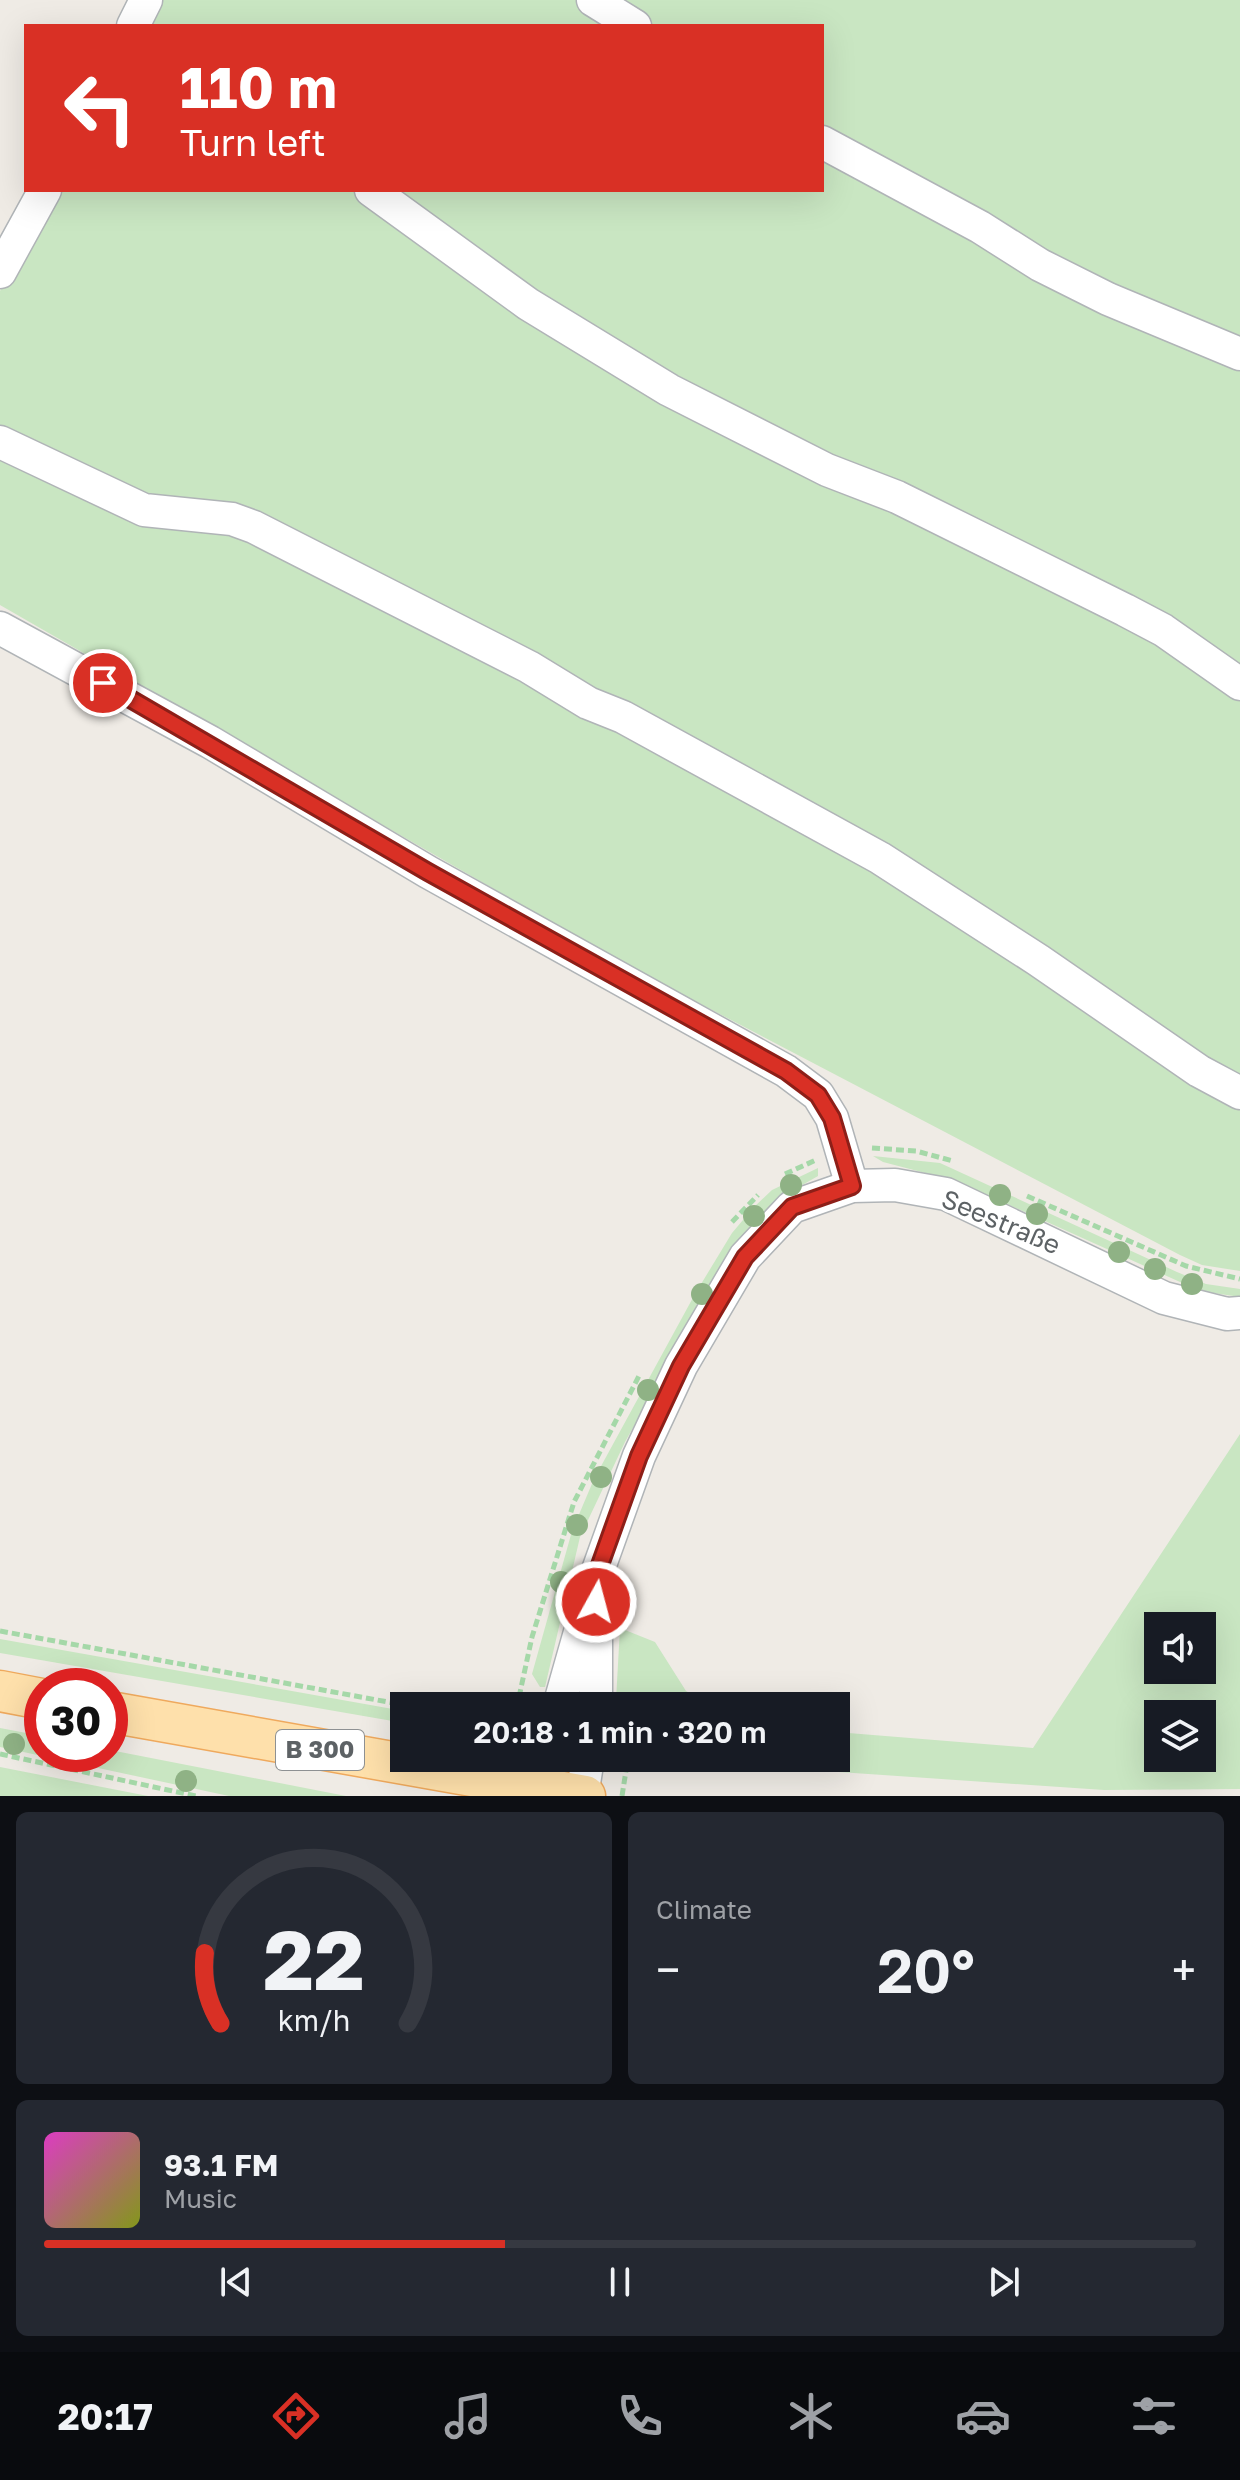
<!DOCTYPE html>
<html lang="en">
<head>
<meta charset="utf-8">
<style>
	:root { --surface:#171b24; --page:#242831; --text:#f1f3f6; --muted:#9ea1a6; --line:#363941; --accent:#d93025 }
	body { margin:0; font-family:"Golos Text",sans-serif; background:var(--page); color:var(--text); height:100vh; display:flex; flex-direction:column; font-size:30px; white-space:nowrap }
	* { box-sizing:border-box; margin:0 }
	p { font-size:26px; color:var(--muted) }
	.icon { flex:none; width:44px; height:44px; fill:none; stroke:currentColor; stroke-width:2; stroke-linecap:round; stroke-linejoin:round }
	.map { position:relative; height:1796px; overflow:hidden }
	.details { display:flex; flex-direction:column; gap:16px; padding:16px; background:#0d0f14; flex:1 }
	.details>* { flex:none }
	.guide { position:absolute; left:24px; top:24px; width:800px; height:168px; border-radius:0px; box-shadow:0 8px 32px #0002; background:#d93025; color:#fff; overflow:hidden }
	.buttons { position:absolute; left:1144px; top:1612px; display:grid; gap:16px }
	.buttons a { display:grid; place-items:center; width:72px; height:72px; border-radius:0px; background:var(--surface); box-shadow:0 8px 32px #0002; font-size:40px }
	.speed { position:absolute; left:24px; top:1668px; display:flex; gap:16px; font-size:40px; font-weight:700; text-align:center }
	.speed>* { display:grid; place-content:center; width:104px; height:104px; border-radius:50%; background:var(--surface); box-shadow:0 8px 32px #0002; line-height:1 }
	.speed .limit { border:12px solid #d22; background:#fff; color:#111 }
	.pin { position:absolute; display:grid; place-items:center; width:68px; height:68px; color:#fff; margin:-34px; border:4px solid #fff; border-radius:50%; box-shadow:0 2px 8px #0007 }
	.me { position:absolute; width:88px; margin:-44px; rotate:7deg; stroke-linejoin:round; filter:drop-shadow(0 0 6px #0008) }
	.turn { display:flex; align-items:center; gap:28px; height:168px; padding:0 24px; font-size:36px }
	.turn .icon { width:104px; height:104px; stroke-width:2.5 }
	.turn b { display:block; font-size:56px; line-height:68px }
	.big { font-size:60px; font-weight:600; line-height:1.1 }
	.details .tile { flex:1; display:flex; flex-direction:column; justify-content:center; gap:12px; min-width:0; padding:0 28px; border-radius:12px; background:var(--page) }
	.details .dial { align-items:center; gap:0 }
	.dial svg { height:208px; overflow:visible; fill:none; stroke:var(--line); stroke-width:7; stroke-linecap:round; text-anchor:middle }
	.dial text { fill:var(--text); stroke:none }
	.song { display:flex; align-items:center; gap:24px }
	.cover { width:96px; height:96px; border-radius:12px; background:linear-gradient(135deg,hsl(310 70% 55%),hsl(70 70% 35%)) }
	.played { height:8px; border-radius:4px; background:linear-gradient(90deg,var(--accent) 40%,var(--line) 40%) }
	.keys { display:flex; justify-content:space-around; direction:ltr }
	.heat { display:flex; justify-content:space-between; align-items:center; font-size:44px; direction:ltr }
	.details .tiles { flex:1; display:grid; gap:16px; grid-template-columns:1fr 1fr }
	.tile:last-child { grid-column:span 2 }
	.trip { position:absolute; left:390px; top:1692px; width:460px; height:80px; border-radius:0px; background:var(--surface); box-shadow:0 8px 32px #0002; font-weight:600; line-height:80px; text-align:center }
	.menu { display:flex; height:128px; justify-content:space-around; align-items:center; background:#090b0e; color:var(--muted) }
	.menu .icon { width:56px; height:56px }
	.menu .active { color:var(--accent) }
	.menu b { font-size:36px; color:var(--text) }
	.map>svg:first-child { display:block }
	.green { fill:#c9e6c2; fill-rule:evenodd }
	.lines { fill:none; stroke-linecap:round; stroke-linejoin:round }
	.minor-casing { stroke:#b0b4b7; stroke-width:35 }
	.major-casing { stroke:#efa95d; stroke-width:43 }
	.path { stroke:#a5d8a8; stroke-width:5; stroke-dasharray:8 4; stroke-linecap:butt }
	.minor { stroke:#fff; stroke-width:32 }
	.major { stroke:#fee0ab; stroke-width:40 }
	.tree { fill:#8fb285 }
	.route-casing { stroke:#8d1f18; stroke-width:20 }
	.route { stroke:#d93025; stroke-width:14 }
	.labels { text-anchor:middle; stroke-width:6; stroke-linejoin:round; paint-order:stroke }
	.shield { fill:#fff; stroke:#8e9193; stroke-width:2 }
	.shield-label { font-size:24px; font-weight:bold; fill:#5d6265 }
	.street-label { font-size:26px; fill:#5d6265; stroke:#fff }
</style>
</head>
<body>
<div class="map">
<svg width="1240" height="1796" viewBox="0 0 1240 1796">
	<rect width="100%" height="100%" fill="#efebe5"/>
	<g class="green">
		<path d="M155,0H1240V1271L1202,1265L1180,1255L628,966L0,605V291L54,190H822V26H141Z"/>
		<path d="M873,1156L940,1163L1177,1272L1206,1284L1240,1289V1297L1200,1291L956,1181L883,1162Z"/>
		<path d="M818,1168V1176L778,1199L737,1243L625,1442L580,1537L545,1687H540L532,1674L572,1531L594,1479L695,1294L732,1233L754,1207L772,1190Z"/>
		<path d="M1240,1434V1789L1104,1790L646,1759L836,1758V1732L1033,1748ZM1158,1626H1202V1670H1158ZM1158,1714H1202V1758H1158Z"/>
		<path d="M620,1628L655,1642L686,1691L713,1706H642L616,1700Z"/>
		<path d="M0,1639L404,1711V1723L0,1653Z"/>
		<path d="M0,1728L42,1736V1754H110V1750L346,1796H229L0,1747Z"/>
		<path d="M0,1767L148,1796H0Z"/>
	</g>
	<g class="lines">
		<defs>
			<g id="minor">
				<path d="M593,0L635,26"/>
				<path d="M133,26L146,0"/>
				<path d="M822,142L980,227L1040,265L1108,299L1240,354"/>
				<path d="M371,190L528,304L669,390L827,470L897,497L1125,610L1163,630L1240,684"/>
				<path d="M0,272L45,190"/>
				<path d="M0,442L144,510L232,519L254,527L529,667L588,703L623,717L880,858L1038,960L1199,1071L1240,1093"/>
				<path d="M0,628L210,742L428,872L786,1071L818,1095L832,1118L852,1186"/>
				<path d="M596,1617V1706"/>
				<path d="M559,1706L596,1576L639,1456L681,1366L745,1257L792,1207L852,1186L895,1185L946,1194L1164,1298L1227,1314L1240,1313"/>
				<path d="M529,1796L541,1758"/>
				<path d="M582,1796L588,1758"/>
			</g>
			<g id="major">
				<path d="M0,1691L42,1699"/>
				<path d="M110,1712L585,1796"/>
			</g>
		</defs>
		<use href="#minor" class="minor-casing"/>
		<use href="#major" class="major-casing"/>
		<g class="path">
			<path d="M872,1148L916,1151L953,1161"/>
			<path d="M785,1174L816,1160"/>
			<path d="M1027,1196L1186,1266L1240,1279"/>
			<path d="M732,1222L758,1195"/>
			<path d="M0,1631L410,1706"/>
			<path d="M519,1697L532,1637L574,1502L640,1374"/>
			<path d="M491,1706L519,1697L531,1699"/>
			<path d="M0,1754L196,1796"/>
			<path d="M622,1796L628,1758"/>
		</g>
		<use href="#minor" class="minor"/>
		<use href="#major" class="major"/>
	</g>
	<g class="tree">
		<circle cx="791" cy="1185" r="11"/>
		<circle cx="1000" cy="1195" r="11"/>
		<circle cx="1037" cy="1214" r="11"/>
		<circle cx="754" cy="1216" r="11"/>
		<circle cx="1119" cy="1252" r="11"/>
		<circle cx="1155" cy="1269" r="11"/>
		<circle cx="1192" cy="1284" r="11"/>
		<circle cx="702" cy="1294" r="11"/>
		<circle cx="648" cy="1390" r="11"/>
		<circle cx="601" cy="1477" r="11"/>
		<circle cx="577" cy="1525" r="11"/>
		<circle cx="561" cy="1582" r="11"/>
		<circle cx="14" cy="1744" r="11"/>
		<circle cx="186" cy="1781" r="11"/>
	</g>
	<g class="lines">
		<defs>
			<path id="route" d="M103,683L428,872L786,1071L818,1095L832,1118L852,1186L792,1207L745,1257L681,1366L639,1456L596,1576V1602"/>
		</defs>
		<use href="#route" class="route-casing"/>
		<use href="#route" class="route"/>
	</g>
	<g class="labels">
		<rect class="shield" x="276" y="1730" width="88" height="40" rx="6"/>
		<g class="shield-label">
			<text x="320" y="1758">B 300</text>
		</g>
		<g class="street-label">
			<text transform="translate(1001 1222) rotate(23)" y="9">Seestraße</text>
		</g>
	</g>
</svg>
<div class="buttons">
<a><svg class="icon" aria-label="sound" viewBox="0 0 24 24"><path d="M4 9h4l5-4v14l-5-4H4zM17 9q2 3 0 6"/></svg></a>
<a><svg class="icon" aria-label="layers" viewBox="0 0 24 24"><path d="M12 4l9 5-9 5-9-5zM3 14l9 5 9-5"/></svg></a>
</div>
<div class="speed"><div class="limit">30</div></div>
<div class="pin" style="left:103px;top:683px;background:#d93025"><svg class="icon" aria-label="arrive" viewBox="0 0 24 24"><path d="M6 21V4h12l-3 4 3 4H6"/></svg></div>
<svg class="me" style="left:596px;top:1602px" viewBox="-20 -20 40 40"><circle r="17" fill="#d93025" stroke="#fff" stroke-width="3"/><path d="M0-11L8 9 0 5-8 9z" fill="#fff"/></svg>
<div class="trip">20:18 · 1 min · 320 m</div>
<div class="guide">
<div class="turn"><svg class="icon" aria-label="left" viewBox="0 0 24 24"><path d="M17 20v-9H6M10 6l-5 5 5 5"/></svg><div><b>110 m</b>Turn left</div></div>
</div>
</div>
<section class="details">
<div class="tiles">
<div class="tile dial"><svg viewBox="0 0 100 80">
<path d="M14 69A42 42 0 1 1 86 69"/>
<path d="M14 69A42 42 0 0 1 8 42" stroke="#d93025"/>
<text x="50" y="56" font-size="32" font-weight="700">22</text>
<text x="50" y="72" font-size="11">km/h</text>
</svg></div>
<div class="tile"><p>Climate</p>
<div class="heat"><a>−</a><b class="big">20°</b><a>+</a></div>
</div>
<div class="tile">
<div class="song"><i class="cover"></i><div><b>93.1 FM</b><p>Music</p></div></div>
<div class="played"></div>
<div class="keys"><svg class="icon" aria-label="previous" viewBox="0 0 24 24"><path d="M18 5L8 12l10 7zM5 5v14"/></svg><svg class="icon" aria-label="pause" viewBox="0 0 24 24"><path d="M8 5v14M16 5v14"/></svg><svg class="icon" aria-label="next" viewBox="0 0 24 24"><path d="M6 5l10 7-10 7zM19 5v14"/></svg></div>
</div>
</div>
</section>
<nav class="menu">
<b>20:17</b>
<svg class="icon active" aria-label="directions" viewBox="0 0 24 24"><path d="M12 3l9 9-9 9-9-9zM9 14v-3h6M13 9l2 2-2 2"/></svg>
<svg class="icon" aria-label="music" viewBox="0 0 24 24"><path d="M9 18V5l10-2v13"/><circle cx="6" cy="18" r="3"/><circle cx="16" cy="16" r="3"/></svg>
<svg class="icon" aria-label="phone" viewBox="0 0 24 24"><path d="M5 4h4l2 5-3 2q2 4 5 5l2-3 5 2v4C11 20 4 13 5 4z"/></svg>
<svg class="icon" aria-label="climate" viewBox="0 0 24 24"><path d="M12 3v18M4 7l16 10M4 17L20 7"/></svg>
<svg class="icon" aria-label="car" viewBox="0 0 24 24"><path d="M5 17H2v-5l4-1 3-4h7l3 4 3 1v5h-3M9 17h6M6 11h13"/><circle cx="7" cy="17" r="2"/><circle cx="17" cy="17" r="2"/></svg>
<svg class="icon" aria-label="filters" viewBox="0 0 24 24"><path d="M4 7h16M4 17h16"/><circle cx="9" cy="7" r="2"/><circle cx="15" cy="17" r="2"/></svg>
</nav>
</body>
</html>
